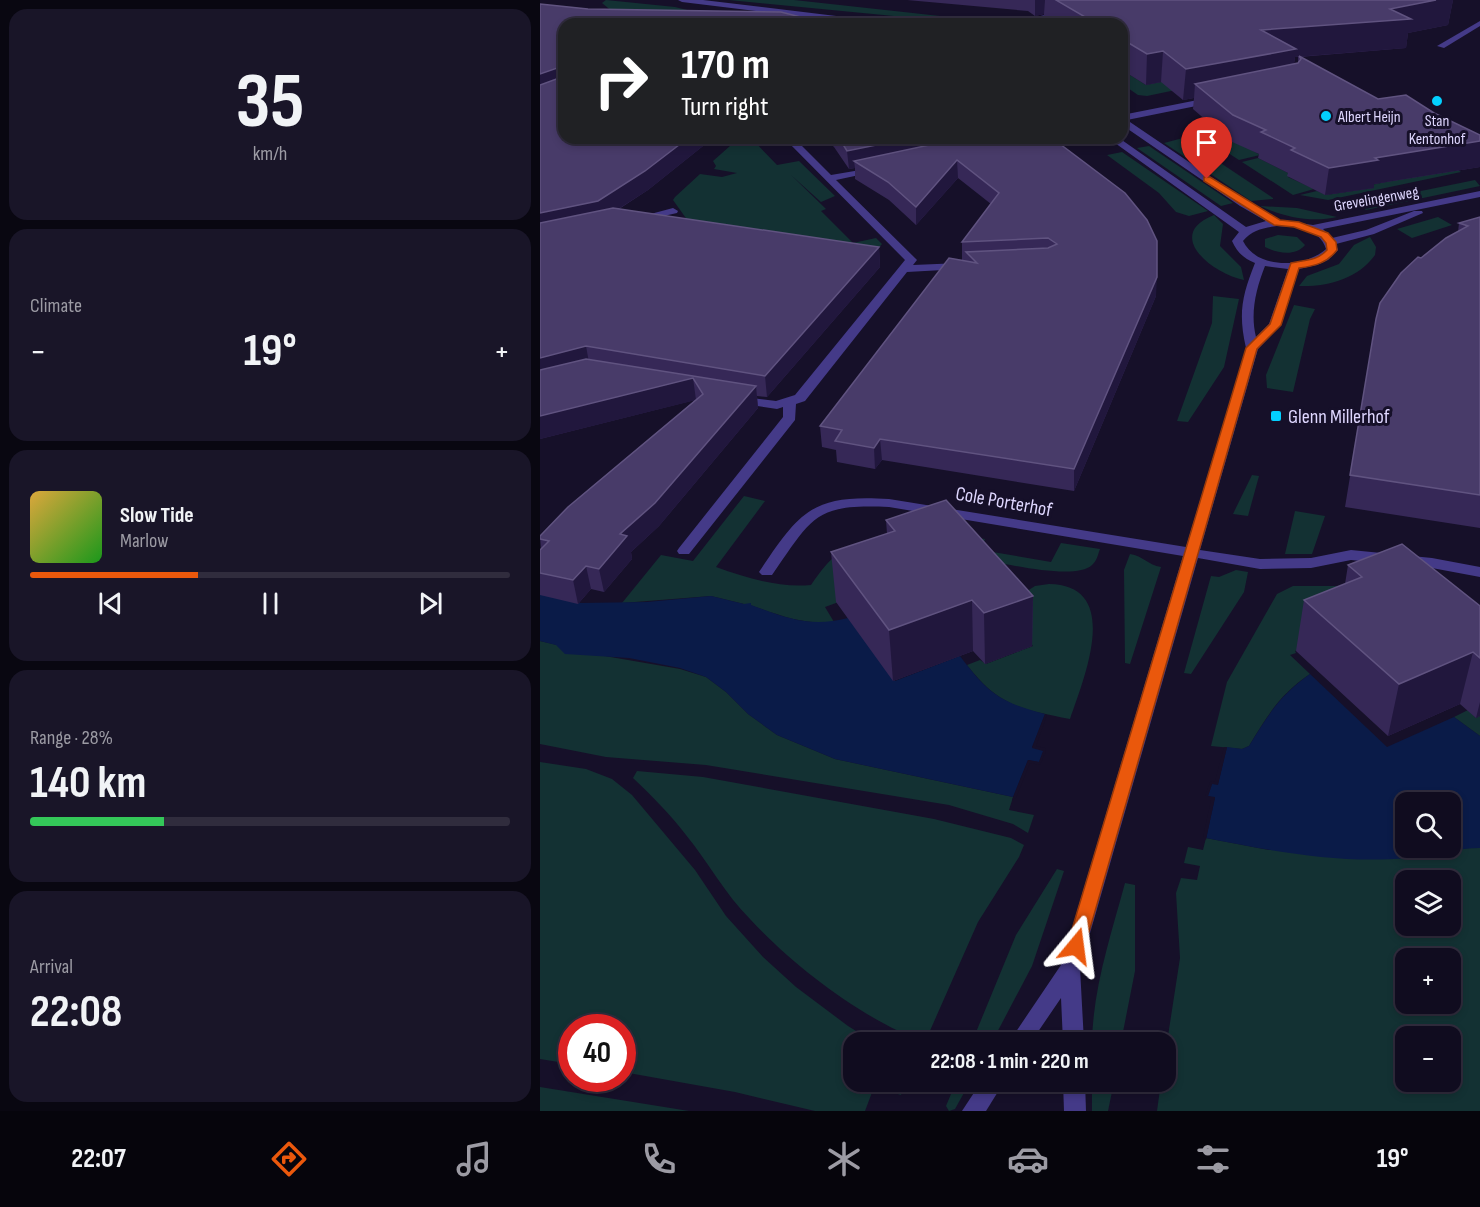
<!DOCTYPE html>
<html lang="en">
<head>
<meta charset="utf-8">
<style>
	:root { --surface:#100c1f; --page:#191528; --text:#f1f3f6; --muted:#9c9ba4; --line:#302c3d; --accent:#ea580c }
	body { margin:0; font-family:"Sofia Sans Condensed",sans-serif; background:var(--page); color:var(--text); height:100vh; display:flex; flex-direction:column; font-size:22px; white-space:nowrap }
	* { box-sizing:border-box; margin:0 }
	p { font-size:20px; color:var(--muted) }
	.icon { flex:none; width:33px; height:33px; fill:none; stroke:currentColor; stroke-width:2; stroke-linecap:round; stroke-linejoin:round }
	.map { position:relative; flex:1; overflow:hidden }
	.sheet { display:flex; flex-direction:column; gap:9px; padding:9px; background:#090711; width:540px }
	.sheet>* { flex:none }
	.top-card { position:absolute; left:18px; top:18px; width:570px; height:126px; border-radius:18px; box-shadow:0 3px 9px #0003,0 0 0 2px var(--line); background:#202124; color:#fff; overflow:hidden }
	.fabs { position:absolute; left:855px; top:792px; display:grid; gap:12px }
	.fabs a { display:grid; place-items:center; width:66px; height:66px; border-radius:12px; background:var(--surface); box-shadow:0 3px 9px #0003,0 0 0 2px var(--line); font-size:30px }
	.speed { position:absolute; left:18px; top:1014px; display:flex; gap:12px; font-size:30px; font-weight:700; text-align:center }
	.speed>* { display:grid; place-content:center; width:78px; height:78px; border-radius:50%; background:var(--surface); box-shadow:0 3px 9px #0003,0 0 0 2px var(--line); line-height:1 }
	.speed .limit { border:9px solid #d22; background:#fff; color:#111 }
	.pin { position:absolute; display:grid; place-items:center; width:51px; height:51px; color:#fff; margin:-62px -26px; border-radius:50% 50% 50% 0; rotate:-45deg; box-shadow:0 0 6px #0007 }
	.pin .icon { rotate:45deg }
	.me { position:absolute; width:66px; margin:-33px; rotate:16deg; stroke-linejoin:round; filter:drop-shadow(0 0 4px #0008) }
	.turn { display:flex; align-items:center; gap:21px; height:126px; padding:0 24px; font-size:27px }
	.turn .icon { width:78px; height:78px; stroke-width:2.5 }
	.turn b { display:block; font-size:42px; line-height:51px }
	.big { font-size:45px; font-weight:700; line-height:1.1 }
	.sheet .widget { flex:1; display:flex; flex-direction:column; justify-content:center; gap:9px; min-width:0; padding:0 21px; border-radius:18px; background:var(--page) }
	.sheet .dial { align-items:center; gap:0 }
	.dial b { font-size:78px; line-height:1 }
	.song { display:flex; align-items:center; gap:18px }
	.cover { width:72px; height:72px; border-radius:9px; background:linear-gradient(135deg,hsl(40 70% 55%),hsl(120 70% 35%)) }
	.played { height:6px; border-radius:3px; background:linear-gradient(90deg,var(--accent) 35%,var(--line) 35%) }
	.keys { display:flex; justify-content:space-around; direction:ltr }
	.heat { display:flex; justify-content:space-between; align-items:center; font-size:33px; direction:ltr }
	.charge { height:9px; border-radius:4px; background:linear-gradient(90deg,#34c759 28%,var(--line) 0) }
	.trip { position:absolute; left:303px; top:1032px; width:333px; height:60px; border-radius:18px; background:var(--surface); box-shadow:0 3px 9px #0003,0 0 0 2px var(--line); font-weight:700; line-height:60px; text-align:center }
	.tabs { display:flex; height:96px; justify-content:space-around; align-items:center; background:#06050c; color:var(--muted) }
	.tabs .icon { width:42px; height:42px }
	.tabs .on { color:var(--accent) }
	.tabs b { font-size:27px; color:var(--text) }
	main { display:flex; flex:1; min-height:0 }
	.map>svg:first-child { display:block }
	.green { fill:#133133; fill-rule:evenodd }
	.water { fill:#0a1b48; fill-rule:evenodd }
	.pier { fill:#161029 }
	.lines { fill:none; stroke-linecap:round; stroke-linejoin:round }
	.minor { fill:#443a88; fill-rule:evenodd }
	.wall { fill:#362857; fill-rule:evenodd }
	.shaded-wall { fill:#21173d }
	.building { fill:#483b69; stroke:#605380; stroke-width:1.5 }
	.route { fill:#ea580c; stroke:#983908; stroke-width:1.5 }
	.poi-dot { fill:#03d0ff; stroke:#161029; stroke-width:2 }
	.labels { text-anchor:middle; stroke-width:6; stroke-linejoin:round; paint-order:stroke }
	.far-poi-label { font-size:16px; fill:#dfd7ff; stroke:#161029; text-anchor:start }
	.far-street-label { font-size:16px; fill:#dfd7ff; stroke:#161029 }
	.poi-label { font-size:20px; fill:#dfd7ff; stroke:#161029; text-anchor:start }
	.street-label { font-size:20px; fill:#dfd7ff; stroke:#161029 }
</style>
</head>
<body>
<main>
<section class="sheet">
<div class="widget dial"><b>35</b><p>km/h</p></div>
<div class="widget"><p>Climate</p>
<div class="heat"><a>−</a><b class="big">19°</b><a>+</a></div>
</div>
<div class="widget">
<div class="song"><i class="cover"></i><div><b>Slow Tide</b><p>Marlow</p></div></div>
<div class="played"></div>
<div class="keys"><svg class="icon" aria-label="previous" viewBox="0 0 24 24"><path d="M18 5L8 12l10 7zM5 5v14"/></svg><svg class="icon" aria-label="pause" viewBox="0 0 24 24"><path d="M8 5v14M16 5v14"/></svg><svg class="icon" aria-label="next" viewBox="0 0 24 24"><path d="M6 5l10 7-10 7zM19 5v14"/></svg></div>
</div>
<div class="widget"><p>Range · 28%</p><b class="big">140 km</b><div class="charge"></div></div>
<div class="widget"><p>Arrival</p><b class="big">22:08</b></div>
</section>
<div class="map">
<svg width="940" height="1111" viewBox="0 0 940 1111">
	<rect width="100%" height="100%" fill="#161029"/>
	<g class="green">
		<path d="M66,0L135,7L184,19L79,17L62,3Z"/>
		<path d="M189,0H254L400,16L395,20Z"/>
		<path d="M700,66L712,74L607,96L598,95L582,84V70L606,85Z"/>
		<path d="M676,129H677L720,155L699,160L657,133Z"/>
		<path d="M199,138H211L237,165L259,161L295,196L281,202L251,175L286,209L281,211L313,243L336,238L342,244L335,252L148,221L133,200L135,197L160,174L182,177L197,173L174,169L176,166L173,161Z"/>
		<path d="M643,138L733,198V199L711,201L624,143Z"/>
		<path d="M609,146L693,203L681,206L597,148Z"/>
		<path d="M582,152L668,211L649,216L636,212L619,193L567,155Z"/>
		<path d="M718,158L752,175L748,177L774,189L753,195L702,162Z"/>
		<path d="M915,168L921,172L788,200L760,195L777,191L786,195L833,188L831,185Z"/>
		<path d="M935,180L940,186L826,210L817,204Z"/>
		<path d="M720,206L757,208L797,217C771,223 744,217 720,206Z"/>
		<path d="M674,215L683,224L680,246L701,267L704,280C673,274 623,235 674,215Z"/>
		<path d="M898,217L912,225L872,238L857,229Z"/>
		<path d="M738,235L757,237L765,245C755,257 737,253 725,247V239Z"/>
		<path d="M830,237L836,247L835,255C818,279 787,287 759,286L767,276L799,264L814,245Z"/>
		<path d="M673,296L699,299L684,367L648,422L637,421L672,323Z"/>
		<path d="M754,305L775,309L770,319L753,392L727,388L726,375Z"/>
		<path d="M712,475L719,476L708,516L693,514Z"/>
		<path d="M204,496L225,501L176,567C207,578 238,588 271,585C291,556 302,546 337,538L359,580L285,607L294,622C264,625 239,615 210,605L211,604H204L171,596L82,603L121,555L153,561Z"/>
		<path d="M755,511L785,516L772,554H745Z"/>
		<path d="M432,537L445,539L441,550L511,562L521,543L560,549C558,554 557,561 552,565C534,582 455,561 429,557Z"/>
		<path d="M590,554C603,556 608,565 621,567L590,664L585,663L584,570Z"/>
		<path d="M696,570L708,572L704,592L651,674L644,673L671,576L679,577Z"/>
		<path d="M509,584C583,585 544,678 530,719C480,709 459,706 427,665L440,660L446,664L493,646L454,601L478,597L495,586Z"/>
		<path d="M753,586H804L813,628L755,651L756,653L750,655L770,674C740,694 727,716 709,746L702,749L671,746L687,682L737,594Z"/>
		<path d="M0,641L59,655L140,669L166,677L186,692L208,714L237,735L295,759L473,797L469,810L494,815L488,833L473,824L409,805L166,765L66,757L0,744Z"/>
		<path d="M928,710L936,718L940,716V736L914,717Z"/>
		<path d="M0,762L46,769L72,779L92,795L155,870L186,916L223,957L256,987L308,1026L334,1042H314V1082H366L361,1095L334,1087L325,1111H275L195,1092L83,1072L82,1028H32L31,1064L0,1059Z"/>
		<path d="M97,771L163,777L394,819L471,838L484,845L479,857L438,922L385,1042C325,1021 253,966 210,919C185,894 168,862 146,835C130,814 112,796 93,778Z"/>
		<path d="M666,838L729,850L940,848V1111H617L621,1082H626V1049L640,958L636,893L641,878L657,880L660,866L644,863L648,847L663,850ZM866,880H910V926H866ZM866,958H910V1004H866ZM866,1036H910V1082H866Z"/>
		<path d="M517,869L524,871L492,966L452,1042H432L476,935Z"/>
		<path d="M585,883L595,885V971L581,1042H552C553,988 571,935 585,883Z"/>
		<path d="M416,1082H430L415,1109L409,1111L406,1106Z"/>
		<path d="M552,1082H574L568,1111H552Z"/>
		<path d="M0,1087L149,1111H0Z"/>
	</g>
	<g class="water">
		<path d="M0,594L41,603L107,602L171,596L204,604L211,603V605C247,618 270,628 308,618L355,681L420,656C448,693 459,702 505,714L492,747L504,750L499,762L488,760L473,797L295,759L237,735L208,714L186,692L166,677L140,668L89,658L25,654L16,645L0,641Z"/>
		<path d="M770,674L847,747L914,717L940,736V848C916,848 891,856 867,858C800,864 732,851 666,838L675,798L668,796L672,784H678L687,747L702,749L709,746C728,715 740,695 770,674ZM866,802H910V848H866Z"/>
	</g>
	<g class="pier">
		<path d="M505,714L507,715L496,746L505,748L506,751L500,765L490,763L476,798L472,800L488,760L499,762L503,751L492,748Z"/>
		<path d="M684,747H687L678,785L672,784L668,796L675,797L666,840L663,837L671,800L665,796L670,782L675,781Z"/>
	</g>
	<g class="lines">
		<g class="minor">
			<path d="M138,0H163L321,19L324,16L408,22L412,24L328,20L338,24H321L142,2Z"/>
			<path d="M523,11H526V15L481,24H465Z"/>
			<path d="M940,21V26L904,48L897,46Z"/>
			<path d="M673,97L676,98V102L587,120L708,202L739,220L773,225L940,191V197L783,229L792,238L826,230L874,211H882L883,213L834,234L796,244L798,250L788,260L777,265L759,269L741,325L718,349L660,550L720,559L771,558L811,550L892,558L940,567V577L892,568L811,560L771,568L720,569L658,558L540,968L544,1042H523L521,998L491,1042H469L521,965L643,556L349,507C274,503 272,518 232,575H222L219,572C260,511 272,494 349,499L646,547L706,348C698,313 702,296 715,263C703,258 697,252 692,241L699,232L568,138H579L706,227L726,221L700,206L582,125V115ZM737,226C756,227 780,228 786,249C765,268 717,270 703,241C712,230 723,228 737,226ZM725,266L748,269L729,324L716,337C710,313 716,289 725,266Z"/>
			<path d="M244,138H254L291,175L338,167V171L296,180L375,258L377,260L373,265L421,263L427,266L421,269L367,272L265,401L256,404L255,420L149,554H139L137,551L139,548L243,417V407L237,409L198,403L192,399L193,396L236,401L255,395L365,260Z"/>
			<path d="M133,208L138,211L137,213L97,222L92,219Z"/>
			<path d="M441,1082H464L446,1111H422Z"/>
			<path d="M523,1082H545L546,1111H524Z"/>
		</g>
	</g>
	<g class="wall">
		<path d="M367,0H913L908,25L868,33L866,48L759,57L838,99L894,113L940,135V167L834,184V188L785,195L747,176L748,173L718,158L719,154L690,141L653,109L654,98L643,100L621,82L606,85L582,70V24H508L504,22V14L495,16L488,11ZM755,57H758V64H754Z"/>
		<path d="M0,4L48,9L24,138H173L108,190L79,209L339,247L340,267L227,397L217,396L218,408L119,526L91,552L92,559L64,592L51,589L38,604L0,595V550L1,549L0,536L155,400L0,439Z"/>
		<path d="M285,138H512L616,296L534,491L342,460L335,469L297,462L296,450L282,447L280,426L422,260V242L451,204L418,178L376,225L349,200L315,179V168L309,169L294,147Z"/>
		<path d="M940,217V528L805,507L836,319L881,258L918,232L919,223Z"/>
		<path d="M346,520L493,596L492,646L445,664L433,651L353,681L296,602L291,552L347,534Z"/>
		<path d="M808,565L940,606V716L936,718L920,704L848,736L756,651L764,600L805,584Z"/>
	</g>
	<g class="shaded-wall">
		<path d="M495,0H505L504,14L495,16Z"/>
		<path d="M896,0H913L908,25L868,33L866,48L755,57L752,79L655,84L654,98L643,100L646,69L721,30Z"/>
		<path d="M623,51L621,82L606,85L607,54Z"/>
		<path d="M20,67L23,84L0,92V74Z"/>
		<path d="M148,138H173L108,190L61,220L0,233V213Z"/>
		<path d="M371,138H462L314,161L315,168L309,169L307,151Z"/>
		<path d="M940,141V167L834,184V188L785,195L789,168L835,158Z"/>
		<path d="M417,160L418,178L376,225V207Z"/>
		<path d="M339,247L340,267L227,397L225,376Z"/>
		<path d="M617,277L616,296L534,491V469Z"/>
		<path d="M46,346L50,368L0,380V358Z"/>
		<path d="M153,378L156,400L0,439V416Z"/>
		<path d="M216,386L218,408L119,526L91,552L92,559L64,592L59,569L80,534Z"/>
		<path d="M340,439L342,460L335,469L334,448Z"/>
		<path d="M46,566L51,589L38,604L33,580Z"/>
		<path d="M493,596L492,646L445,664L444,613Z"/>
		<path d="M432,600L433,651L353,681L349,630Z"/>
		<path d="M933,652L920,704L848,736L859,684Z"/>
		<path d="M940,702V716L936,718Z"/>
	</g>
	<g class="building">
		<path d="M516,0H896L850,9L871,19L721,30L756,49L646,69L623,51L607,54L582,39V24H557Z"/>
		<path d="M0,4L48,9L241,12L288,24H24V138H148L105,171L58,201L0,213V85L22,77L23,69L20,67L0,74Z"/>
		<path d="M759,56L838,99L866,95L894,113L940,135V141L835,158L838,160L789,168L751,150L755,148L721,132L726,130L693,115L655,84L758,63L761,59Z"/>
		<path d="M299,138H371L307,151Z"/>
		<path d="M422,138H512L585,193L607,220L617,241V277L534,469L340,439L334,448L295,441L302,430L280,426L409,258L437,263L426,252L508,248L517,244L508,238L422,242L459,193L417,160L376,207L348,182L314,161Z"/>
		<path d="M73,208L339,247L225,376L46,346L0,358V223Z"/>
		<path d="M940,217V495L810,475L836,319L840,303L861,273L878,257L881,258L906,238L928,226L919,223Z"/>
		<path d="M46,359L216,386L115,503L80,534L87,536L59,569L46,566L33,580L0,573V550L9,541L0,539V536L28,507L163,394L153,378L0,416V370Z"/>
		<path d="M406,500L493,596L444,613L432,600L349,630L291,552L355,531L346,520Z"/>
		<path d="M862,544L940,606V658L933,652L859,684L764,600L822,577L808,565Z"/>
	</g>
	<path class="route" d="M664,177H670L740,220L759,222L788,233L796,242L797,250C787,263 775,266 759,268L741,325L717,349L545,946L543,951L536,953L530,951L527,946L706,348L730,324L751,263C765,260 777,261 787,250L786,243L781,237L754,227L734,225L664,181Z"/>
	<g class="poi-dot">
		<circle cx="897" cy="101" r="6"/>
		<circle cx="786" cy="116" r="6"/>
		<rect x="730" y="410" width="12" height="12" rx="3"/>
	</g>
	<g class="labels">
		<g class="far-poi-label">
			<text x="798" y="122">Albert Heijn</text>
			<text x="897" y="126" text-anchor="middle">Stan<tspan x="897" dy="18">Kentonhof</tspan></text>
		</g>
		<g class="far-street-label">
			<text transform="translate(836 198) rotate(-10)" y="6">Grevelingenweg</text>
		</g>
		<g class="poi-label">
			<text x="748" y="423">Glenn Millerhof</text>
		</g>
		<g class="street-label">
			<text transform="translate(464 501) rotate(10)" y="7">Cole Porterhof</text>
		</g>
	</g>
</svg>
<div class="fabs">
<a><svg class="icon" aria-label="search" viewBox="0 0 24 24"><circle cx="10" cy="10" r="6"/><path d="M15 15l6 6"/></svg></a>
<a><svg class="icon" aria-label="layers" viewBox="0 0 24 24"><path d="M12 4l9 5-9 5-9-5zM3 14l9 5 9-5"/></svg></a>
<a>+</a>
<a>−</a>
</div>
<div class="speed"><div class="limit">40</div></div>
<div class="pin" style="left:667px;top:179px;background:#d93025"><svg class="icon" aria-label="arrive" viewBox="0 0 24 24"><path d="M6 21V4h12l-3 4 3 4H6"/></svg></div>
<svg class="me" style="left:536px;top:946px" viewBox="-20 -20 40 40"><path d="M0-17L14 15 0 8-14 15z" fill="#ea580c" stroke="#fff" stroke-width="4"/></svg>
<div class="trip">22:08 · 1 min · 220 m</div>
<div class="top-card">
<div class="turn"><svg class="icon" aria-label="right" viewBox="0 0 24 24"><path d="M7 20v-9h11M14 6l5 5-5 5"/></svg><div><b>170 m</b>Turn right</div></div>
</div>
</div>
</main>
<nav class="tabs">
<b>22:07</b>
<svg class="icon on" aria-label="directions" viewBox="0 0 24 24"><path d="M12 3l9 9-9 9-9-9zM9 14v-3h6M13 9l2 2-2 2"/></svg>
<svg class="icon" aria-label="music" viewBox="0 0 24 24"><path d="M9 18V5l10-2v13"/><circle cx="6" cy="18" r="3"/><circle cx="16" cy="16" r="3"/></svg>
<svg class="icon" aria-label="phone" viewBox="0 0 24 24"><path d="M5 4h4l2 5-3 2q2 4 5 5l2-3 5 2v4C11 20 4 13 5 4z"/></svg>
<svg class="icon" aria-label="climate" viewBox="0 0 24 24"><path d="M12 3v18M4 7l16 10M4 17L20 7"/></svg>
<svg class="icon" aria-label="car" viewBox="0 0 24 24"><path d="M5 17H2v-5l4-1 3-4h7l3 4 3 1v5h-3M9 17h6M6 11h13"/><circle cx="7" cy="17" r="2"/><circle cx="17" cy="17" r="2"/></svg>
<svg class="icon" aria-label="filters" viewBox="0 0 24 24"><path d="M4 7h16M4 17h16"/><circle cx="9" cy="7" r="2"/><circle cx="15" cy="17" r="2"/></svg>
<b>19°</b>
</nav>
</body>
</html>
